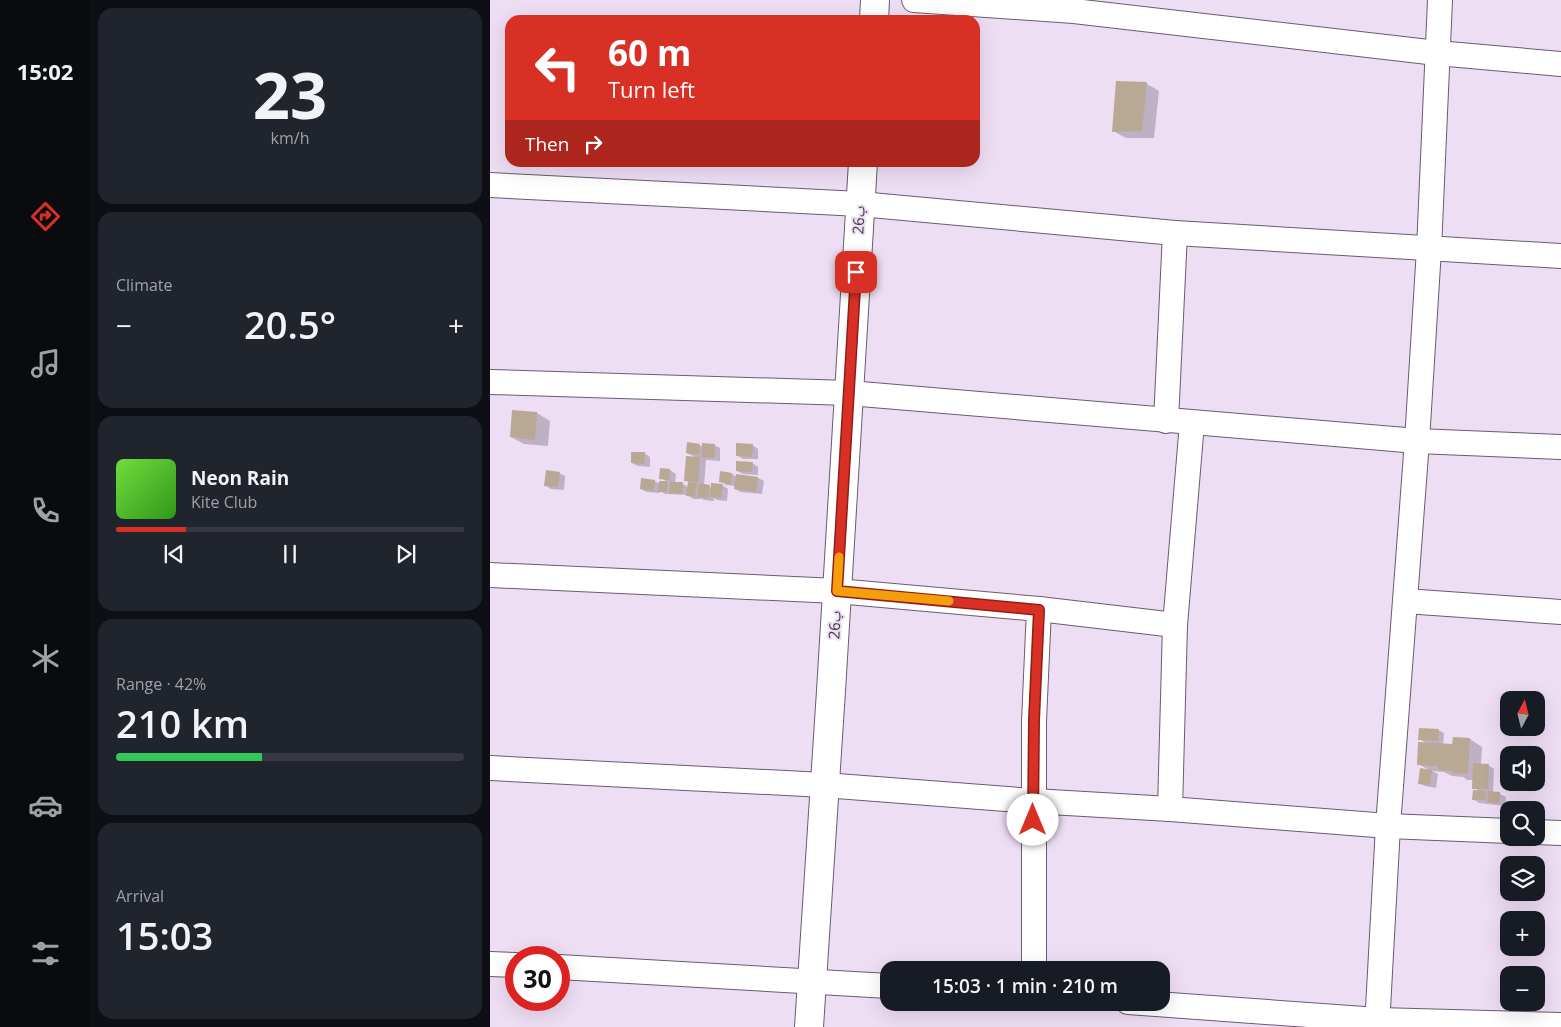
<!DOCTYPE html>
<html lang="en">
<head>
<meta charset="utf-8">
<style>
	:root { --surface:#171b24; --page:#20242c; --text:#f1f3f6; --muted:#9ea1a6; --line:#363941; --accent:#d93025 }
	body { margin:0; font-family:"Open Sans","Noto Naskh Arabic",sans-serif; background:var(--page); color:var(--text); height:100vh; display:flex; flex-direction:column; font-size:19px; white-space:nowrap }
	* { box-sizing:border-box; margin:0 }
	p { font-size:16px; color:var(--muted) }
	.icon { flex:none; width:28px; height:28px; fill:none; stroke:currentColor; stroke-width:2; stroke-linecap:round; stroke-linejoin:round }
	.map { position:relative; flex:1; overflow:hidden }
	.drawer { display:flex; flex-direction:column; gap:8px; padding:8px; background:#0d0f14; width:400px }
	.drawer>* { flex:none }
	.guide { position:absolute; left:15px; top:15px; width:475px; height:152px; border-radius:15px; box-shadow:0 5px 20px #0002; background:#d93025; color:#fff; overflow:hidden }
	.needle { width:32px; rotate:7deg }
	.fabs { position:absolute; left:1010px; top:691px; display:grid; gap:10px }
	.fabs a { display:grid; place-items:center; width:45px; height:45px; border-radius:10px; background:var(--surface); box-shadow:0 5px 20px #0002; font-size:25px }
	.speed { position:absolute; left:15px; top:946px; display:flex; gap:10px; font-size:25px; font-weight:700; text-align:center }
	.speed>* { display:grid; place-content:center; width:65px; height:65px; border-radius:50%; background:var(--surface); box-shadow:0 5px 20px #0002; line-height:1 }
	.speed .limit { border:8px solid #d22; background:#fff; color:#111 }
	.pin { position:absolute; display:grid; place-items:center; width:42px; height:42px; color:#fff; margin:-21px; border-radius:10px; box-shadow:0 2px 8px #0006 }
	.me { position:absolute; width:55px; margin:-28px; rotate:0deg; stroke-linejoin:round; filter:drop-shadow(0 0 4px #0008) }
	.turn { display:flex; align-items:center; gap:18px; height:105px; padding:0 20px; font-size:22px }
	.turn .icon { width:65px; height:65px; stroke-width:2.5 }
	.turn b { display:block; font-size:35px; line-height:42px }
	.then { display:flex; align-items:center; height:48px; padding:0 20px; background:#0003; gap:10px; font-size:19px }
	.big { font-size:38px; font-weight:600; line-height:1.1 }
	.drawer .card { flex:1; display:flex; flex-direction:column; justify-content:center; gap:8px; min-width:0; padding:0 18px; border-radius:15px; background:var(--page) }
	.drawer .dial { align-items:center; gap:0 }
	.dial b { font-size:65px; line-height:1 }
	.song { display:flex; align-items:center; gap:15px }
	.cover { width:60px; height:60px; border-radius:8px; background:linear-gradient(135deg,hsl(100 70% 55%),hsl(110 70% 35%)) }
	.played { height:5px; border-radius:2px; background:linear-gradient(90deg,var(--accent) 20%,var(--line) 20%) }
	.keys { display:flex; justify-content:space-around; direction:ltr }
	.heat { display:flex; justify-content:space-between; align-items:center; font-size:28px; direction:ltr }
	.charge { height:8px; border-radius:4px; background:linear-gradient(90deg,#34c759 42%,var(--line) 0) }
	.trip { position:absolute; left:390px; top:961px; width:290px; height:50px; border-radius:15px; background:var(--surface); box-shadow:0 5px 20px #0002; font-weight:600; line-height:50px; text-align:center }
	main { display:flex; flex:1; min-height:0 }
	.tabs { display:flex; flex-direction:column; width:90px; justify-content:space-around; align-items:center; background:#090b0e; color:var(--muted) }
	.tabs .icon { width:35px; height:35px }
	.tabs .current { color:var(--accent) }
	.tabs b { font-size:22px; color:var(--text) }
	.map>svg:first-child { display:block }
	.shadow { fill:#0003 }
	.building { fill:#b9a894 }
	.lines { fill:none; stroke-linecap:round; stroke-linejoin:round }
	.street-casing { stroke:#695c6f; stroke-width:26 }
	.highway-casing { stroke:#695c6f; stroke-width:30 }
	.street { stroke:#fff; stroke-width:24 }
	.highway { stroke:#fff; stroke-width:28 }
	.route-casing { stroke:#8d1f18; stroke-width:12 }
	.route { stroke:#d93025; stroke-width:9 }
	.slow { stroke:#f59e0b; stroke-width:9 }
	.labels { text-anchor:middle; stroke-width:4; stroke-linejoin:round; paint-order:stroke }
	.street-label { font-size:15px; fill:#403a43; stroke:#eedef4 }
</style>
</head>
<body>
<main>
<nav class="tabs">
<b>15:02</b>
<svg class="icon current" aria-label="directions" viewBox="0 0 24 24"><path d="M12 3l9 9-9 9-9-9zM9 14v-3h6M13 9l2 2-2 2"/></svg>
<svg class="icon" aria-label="music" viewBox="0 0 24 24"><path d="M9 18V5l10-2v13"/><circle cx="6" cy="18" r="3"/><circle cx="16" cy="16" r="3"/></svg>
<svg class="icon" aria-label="phone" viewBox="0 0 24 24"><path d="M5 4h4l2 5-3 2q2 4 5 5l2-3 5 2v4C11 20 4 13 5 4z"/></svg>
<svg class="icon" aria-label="climate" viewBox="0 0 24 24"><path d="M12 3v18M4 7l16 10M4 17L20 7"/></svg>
<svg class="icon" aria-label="car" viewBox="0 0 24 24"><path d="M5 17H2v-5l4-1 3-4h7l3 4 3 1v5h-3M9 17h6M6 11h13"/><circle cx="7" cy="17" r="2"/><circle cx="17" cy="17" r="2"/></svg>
<svg class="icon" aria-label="filters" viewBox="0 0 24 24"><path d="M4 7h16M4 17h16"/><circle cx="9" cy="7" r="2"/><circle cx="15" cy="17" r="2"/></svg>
</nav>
<section class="drawer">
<div class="card dial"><b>23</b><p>km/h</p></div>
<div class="card"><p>Climate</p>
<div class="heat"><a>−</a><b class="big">20.5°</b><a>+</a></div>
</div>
<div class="card">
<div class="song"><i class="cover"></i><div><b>Neon Rain</b><p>Kite Club</p></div></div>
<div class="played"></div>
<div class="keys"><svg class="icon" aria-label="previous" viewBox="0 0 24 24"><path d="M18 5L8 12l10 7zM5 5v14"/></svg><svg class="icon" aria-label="pause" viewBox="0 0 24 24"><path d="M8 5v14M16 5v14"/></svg><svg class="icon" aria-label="next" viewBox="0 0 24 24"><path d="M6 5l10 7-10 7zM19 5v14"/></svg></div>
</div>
<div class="card"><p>Range · 42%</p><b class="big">210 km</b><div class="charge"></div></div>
<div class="card"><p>Arrival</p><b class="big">15:03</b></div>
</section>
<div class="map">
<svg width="1071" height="1027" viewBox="0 0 1071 1027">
	<rect width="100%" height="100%" fill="#eedef4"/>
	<g class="shadow">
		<path d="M657,84L669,91L664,138H636L623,131Z"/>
		<path d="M23,411L47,413L60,421L58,446L34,444L21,437Z"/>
		<path d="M209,445L213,447L224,445L230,448V461L216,460L214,485L222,488L232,485L238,489L237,501L227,500L224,498V501L214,500L211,498V499H203L198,495L175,494L170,491V493L157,492L151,489L164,481L170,484V482L179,483L171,478L180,470L186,474L185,483L193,484L198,487L199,482L195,480L207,458L197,453Z"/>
		<path d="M262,445L268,449V459H253L247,455Z"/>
		<path d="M154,453L160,457V467L148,466L142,463Z"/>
		<path d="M262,463L268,467V475L253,474L247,471Z"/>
		<path d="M69,473L75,476L74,490L61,489L55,485Z"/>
		<path d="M231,473L242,474L247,477L268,478L274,481L272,494L251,492L245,489L246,486L236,485L230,481Z"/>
		<path d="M948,730L954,733L953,745L964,746L980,739L992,747L991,765H998L1004,769L1003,793L1010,794L1016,797L1015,806L989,803L983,799L991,792L984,788V780H977L973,777L962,776L954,772L942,771L948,774L946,788L935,786L929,783L941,771L928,764L938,744L929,739Z"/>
	</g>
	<g class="building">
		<path d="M626,81L657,82L652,131L622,132Z"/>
		<path d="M22,410L47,412L45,440L20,437Z"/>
		<path d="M197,442L210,444L209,455L196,453Z"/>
		<path d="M212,443L225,444L224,458L210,457L212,456Z"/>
		<path d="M246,443L263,444L262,457L246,456Z"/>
		<path d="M141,452H155L154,464L141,463Z"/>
		<path d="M196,456L210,457L208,482L194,481Z"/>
		<path d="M246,461L263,462L262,472L246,471Z"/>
		<path d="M170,468L180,469L179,480L169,479Z"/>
		<path d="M56,470L70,472L68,487L54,486Z"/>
		<path d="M230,471L242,473L241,484L229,482Z"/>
		<path d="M246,474L268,477L266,492L244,489Z"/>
		<path d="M151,478L165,480L164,491L150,489Z"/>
		<path d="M169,481H178L177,492H168Z"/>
		<path d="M180,482H193L192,494L179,493Z"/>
		<path d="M198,482L207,483L205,497L196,496Z"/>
		<path d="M209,483L220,485L218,498L207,497Z"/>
		<path d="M221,483L233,484L231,498L220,497Z"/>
		<path d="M929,728L949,729L948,741L928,740Z"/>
		<path d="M963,737L980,738L978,774L963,773V771L948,770V766L927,765L928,742L962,744Z"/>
		<path d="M983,763L999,764L998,789H982Z"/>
		<path d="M930,768L942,770L940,785L928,784Z"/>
		<path d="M983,790L996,791V800H982Z"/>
		<path d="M998,791L1010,792L1009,803L997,802Z"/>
	</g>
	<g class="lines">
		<defs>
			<g id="street">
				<path d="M424,0L584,11L947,53L1071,64"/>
				<path d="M0,185L370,204L685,233L1071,256"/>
				<path d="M0,382L359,393L927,441L1071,447"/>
				<path d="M676,421L685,233"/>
				<path d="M0,575L347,591L549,609L685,625"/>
				<path d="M915,601L1071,612"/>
				<path d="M0,768L334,785L543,801L680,809L898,826L1019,831"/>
				<path d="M680,809L685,625L702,423"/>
				<path d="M1046,832L1071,833"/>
				<path d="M0,964L26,965"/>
				<path d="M69,967L399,986"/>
				<path d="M544,970V721L549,609"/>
				<path d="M638,1002L888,1020L1071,1025"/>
				<path d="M887,1027L898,826L927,441L939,249L950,0"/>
			</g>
			<g id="highway">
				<path d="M384,20L385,0"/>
				<path d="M319,1027L341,691L373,162"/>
			</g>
		</defs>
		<use href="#street" class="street-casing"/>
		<use href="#highway" class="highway-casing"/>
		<use href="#street" class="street"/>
		<use href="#highway" class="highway"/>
	</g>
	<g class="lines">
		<defs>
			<path id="route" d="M366,272L347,591L549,610L544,720L543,820"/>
		</defs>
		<use href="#route" class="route-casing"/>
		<use href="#route" class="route"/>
		<path class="slow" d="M349,557L347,591L459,601"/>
	</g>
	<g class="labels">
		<g class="street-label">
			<text transform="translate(369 220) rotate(-87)" y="5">26ب</text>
			<text transform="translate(345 625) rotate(-87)" y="5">26ب</text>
		</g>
	</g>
</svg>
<div class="fabs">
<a><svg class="needle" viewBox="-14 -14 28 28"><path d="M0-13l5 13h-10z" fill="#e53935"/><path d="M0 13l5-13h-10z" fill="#9ea1a6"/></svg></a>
<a><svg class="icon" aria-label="sound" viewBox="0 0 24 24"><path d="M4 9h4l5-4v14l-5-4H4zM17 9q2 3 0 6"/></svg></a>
<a><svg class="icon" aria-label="search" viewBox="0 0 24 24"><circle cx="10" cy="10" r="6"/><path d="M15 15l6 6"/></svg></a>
<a><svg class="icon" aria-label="layers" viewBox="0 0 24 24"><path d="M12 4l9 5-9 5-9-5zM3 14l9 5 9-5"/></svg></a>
<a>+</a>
<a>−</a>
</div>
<div class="speed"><div class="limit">30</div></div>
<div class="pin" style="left:366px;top:272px;background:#d93025"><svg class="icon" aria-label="arrive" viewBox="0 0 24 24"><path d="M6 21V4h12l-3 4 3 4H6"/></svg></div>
<svg class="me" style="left:543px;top:820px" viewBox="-20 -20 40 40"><circle r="19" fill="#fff"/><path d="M0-13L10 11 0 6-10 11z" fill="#d93025"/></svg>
<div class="trip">15:03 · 1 min · 210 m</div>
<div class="guide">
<div class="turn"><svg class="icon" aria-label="left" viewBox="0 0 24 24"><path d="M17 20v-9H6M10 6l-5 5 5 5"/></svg><div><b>60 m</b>Turn left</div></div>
<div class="then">Then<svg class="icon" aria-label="right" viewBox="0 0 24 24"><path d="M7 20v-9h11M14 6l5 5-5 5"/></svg></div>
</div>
</div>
</main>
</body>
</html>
